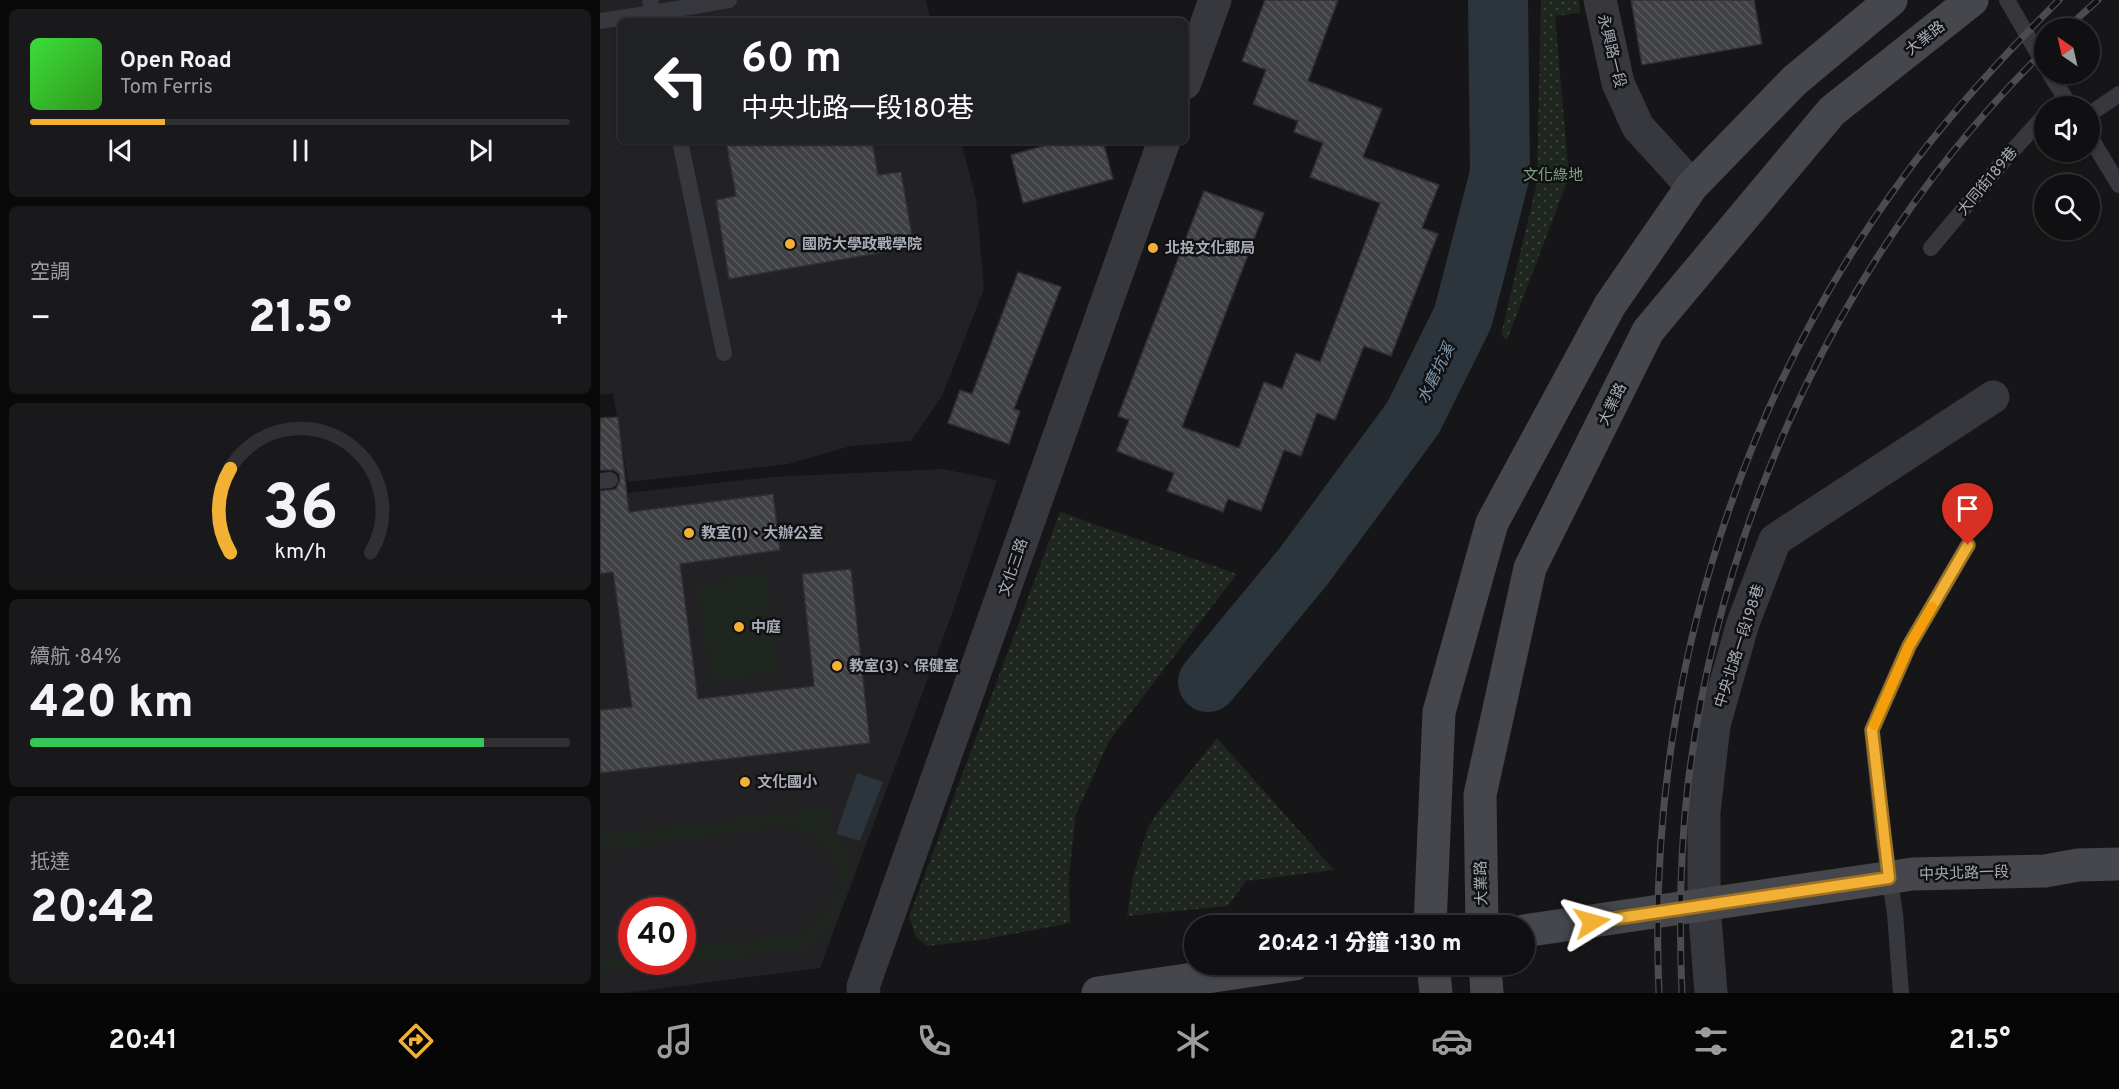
<!DOCTYPE html>
<html lang="zh-TW">
<head>
<meta charset="utf-8">
<style>
	:root { --surface:#101012; --page:#19191b; --text:#f1f3f6; --muted:#9c9d9f; --line:#303032; --accent:#f2b134 }
	body { margin:0; font-family:Overpass,"Noto Sans TC",sans-serif; background:var(--page); color:var(--text); height:100vh; display:flex; flex-direction:column; font-size:22px; white-space:nowrap }
	* { box-sizing:border-box; margin:0 }
	p { font-size:20px; color:var(--muted) }
	.icon { flex:none; width:33px; height:33px; fill:none; stroke:currentColor; stroke-width:2; stroke-linecap:round; stroke-linejoin:round }
	.map { position:relative; flex:1; overflow:hidden }
	.drawer { display:flex; flex-direction:column; gap:9px; padding:9px; background:#09090a; width:600px }
	.drawer>* { flex:none }
	.guide { position:absolute; left:18px; top:18px; width:570px; height:126px; border-radius:9px; box-shadow:0 2px 4px #0004,0 0 0 2px var(--line); background:#202124; color:#fff; overflow:hidden }
	.needle { width:39px; rotate:326deg }
	.controls { position:absolute; left:1434px; top:18px; display:grid; gap:12px }
	.controls a { display:grid; place-items:center; width:66px; height:66px; border-radius:50%; background:var(--surface); box-shadow:0 2px 4px #0004,0 0 0 2px var(--line); font-size:30px }
	.speed { position:absolute; left:18px; top:897px; display:flex; gap:12px; font-size:30px; font-weight:700; text-align:center }
	.speed>* { display:grid; place-content:center; width:78px; height:78px; border-radius:50%; background:var(--surface); box-shadow:0 2px 4px #0004,0 0 0 2px var(--line); line-height:1 }
	.speed .limit { border:9px solid #d22; background:#fff; color:#111 }
	.pin { position:absolute; display:grid; place-items:center; width:51px; height:51px; color:#fff; margin:-62px -26px; border-radius:50% 50% 50% 0; rotate:-45deg; box-shadow:0 0 6px #0007 }
	.pin .icon { rotate:45deg }
	.me { position:absolute; width:66px; margin:-33px; rotate:82deg; stroke-linejoin:round; filter:drop-shadow(0 0 4px #0008) }
	.turn { display:flex; align-items:center; gap:21px; height:126px; padding:0 24px; font-size:27px }
	.turn .icon { width:78px; height:78px; stroke-width:2.5 }
	.turn b { display:block; font-size:42px; line-height:51px }
	.big { font-size:45px; font-weight:800; line-height:1.1 }
	.drawer .tile { flex:1; display:flex; flex-direction:column; justify-content:center; gap:9px; min-width:0; padding:0 21px; border-radius:9px; background:var(--page) }
	.drawer .dial { align-items:center; gap:0 }
	.dial svg { height:156px; overflow:visible; fill:none; stroke:var(--line); stroke-width:7; stroke-linecap:round; text-anchor:middle }
	.dial text { fill:var(--text); stroke:none }
	.song { display:flex; align-items:center; gap:18px }
	.cover { width:72px; height:72px; border-radius:9px; background:linear-gradient(135deg,hsl(120 70% 55%),hsl(110 70% 35%)) }
	.played { height:6px; border-radius:3px; background:linear-gradient(90deg,var(--accent) 25%,var(--line) 25%) }
	.keys { display:flex; justify-content:space-around; direction:ltr }
	.heat { display:flex; justify-content:space-between; align-items:center; font-size:33px; direction:ltr }
	.charge { height:9px; border-radius:4px; background:linear-gradient(90deg,#34c759 84%,var(--line) 0) }
	.trip { position:absolute; left:584px; top:915px; width:351px; height:60px; border-radius:30px; background:var(--surface); box-shadow:0 2px 4px #0004,0 0 0 2px var(--line); font-weight:800; line-height:60px; text-align:center }
	.menu { display:flex; height:96px; justify-content:space-around; align-items:center; background:#060607; color:var(--muted) }
	.menu .icon { width:42px; height:42px }
	.menu .selected { color:var(--accent) }
	.menu b { font-size:27px; color:var(--text) }
	main { display:flex; flex:1; min-height:0 }
	.map>svg:first-child { display:block }
	.built { fill:#222225; fill-rule:evenodd }
	.grass { fill:#1e261f }
	.park { fill:url(#park-dots) }
	.water { fill:#2c353c }
	.lines { fill:none; stroke-linecap:round; stroke-linejoin:round }
	.river { stroke:#2c353c; stroke-width:60 }
	.building { fill:url(#building-back-hatch); stroke:#303034; stroke-width:1.5 }
	.lane { stroke:#37383d; stroke-width:16 }
	.street { stroke:#37383d; stroke-width:33 }
	.secondary { stroke:#45474d; stroke-width:33 }
	.rail-casing { stroke:#4a4c52; stroke-width:7 }
	.rail { stroke:#111113; stroke-width:4.5; stroke-dasharray:14; stroke-linecap:butt }
	.route-casing { stroke:#9d7322; stroke-width:15 }
	.route { stroke:#f2b134; stroke-width:10 }
	.slow { stroke:#f59e0b; stroke-width:10 }
	.poi-dot { fill:#f2b134; stroke:#111113; stroke-width:2 }
	.labels { text-anchor:middle; stroke-width:5; stroke-linejoin:round; paint-order:stroke }
	.street-label { font-size:15px; fill:#a8adb8; stroke:#111113 }
	.park-label { font-size:15px; fill:#7fa381; stroke:#111113 }
	.poi-label { font-size:15px; font-weight:bold; fill:#a8adb8; stroke:#111113; text-anchor:start }
	.water-label { font-size:16px; font-style:italic; fill:#7f9bb3; stroke:#111113 }
</style>
</head>
<body>
<main>
<section class="drawer">
<div class="tile">
<div class="song"><i class="cover"></i><div><b>Open Road</b><p>Tom Ferris</p></div></div>
<div class="played"></div>
<div class="keys"><svg class="icon" aria-label="previous" viewBox="0 0 24 24"><path d="M18 5L8 12l10 7zM5 5v14"/></svg><svg class="icon" aria-label="pause" viewBox="0 0 24 24"><path d="M8 5v14M16 5v14"/></svg><svg class="icon" aria-label="next" viewBox="0 0 24 24"><path d="M6 5l10 7-10 7zM19 5v14"/></svg></div>
</div>
<div class="tile"><p>空調</p>
<div class="heat"><a>−</a><b class="big">21.5°</b><a>+</a></div>
</div>
<div class="tile dial"><svg viewBox="0 0 100 80">
<path d="M14 69A42 42 0 1 1 86 69"/>
<path d="M14 69A42 42 0 0 1 14 26" stroke="#f2b134"/>
<text x="50" y="56" font-size="32" font-weight="700">36</text>
<text x="50" y="72" font-size="11">km/h</text>
</svg></div>
<div class="tile"><p>續航 · 84%</p><b class="big">420 km</b><div class="charge"></div></div>
<div class="tile"><p>抵達</p><b class="big">20:42</b></div>
</section>
<div class="map">
<svg width="1519" height="993" viewBox="0 0 1519 993">
	<defs>
		<pattern id="park-dots" width="8" height="8" patternUnits="userSpaceOnUse" patternTransform="scale(1.5)"><rect width="8" height="8" fill="#1e261f"/><path d="M2 2h.1M6 6h.1" fill="none" stroke="#3c433d" stroke-width="1.8" stroke-linecap="round"/></pattern>
		<pattern id="building-back-hatch" width="6" height="6" patternUnits="userSpaceOnUse" patternTransform="scale(1.5)"><rect width="6" height="6" fill="#404145"/><path d="M-1 5l2 2M0 0l6 6M5-1l2 2" fill="none" stroke="#595a5e"/></pattern>
	</defs>
	<rect width="100%" height="100%" fill="#161618"/>
	<g class="built">
		<path d="M0,0H326L331,21H21V141H361L376,199L384,289L342,396L311,441L251,446L188,464L28,482L13,393L0,395Z"/>
		<path d="M343,469L397,480L350,619L220,968L25,993H0V496L171,477ZM32,910H82V962H32Z"/>
	</g>
	<g class="grass">
		<path d="M166,573L180,671L112,682L97,584Z"/>
		<path d="M229,808V826L249,853V873L245,898L227,931L206,950L0,973V959L31,955L32,962H82L83,948L199,934C236,915 254,868 218,838C208,830 195,828 183,826L0,851V835Z"/>
	</g>
	<g class="park">
		<path d="M941,0H979L980,13L955,16L969,177L907,340L901,335L937,182Z"/>
		<path d="M460,512L637,574L509,741L476,814L469,875L470,923L380,940L327,946L316,937L309,917Z"/>
		<path d="M617,738L734,870L646,881L628,906L527,916L533,877L547,830L557,813Z"/>
	</g>
	<path class="water" d="M257,773L283,782L260,841L236,834Z"/>
	<g class="lines">
		<path class="river" d="M608,682L703,567L813,418L863,317L900,174L898,0"/>
	</g>
	<g class="building">
		<path d="M665,0H738L708,81L782,109L763,157L839,185L822,228L838,234L791,356L764,346L735,420L717,413L701,456L684,450L661,511L628,499L623,512L567,491L574,473L517,451L529,420L518,416L604,191L664,213L582,427L639,448L664,382L682,389L696,353L720,362L780,203L710,177L723,143L694,132L698,121L653,104L666,70L642,61Z"/>
		<path d="M1031,0H1154L1162,44L1042,65Z"/>
		<path d="M126,141H272L278,175L301,172L314,247L129,279L116,200L136,196Z"/>
		<path d="M461,141H503L513,179L423,203L411,155Z"/>
		<path d="M418,272L461,287L414,409L420,411L409,444L348,423L360,390L372,394Z"/>
		<path d="M18,417L29,512L173,494L180,550L80,564L98,699L214,686L202,574L251,569L270,743L0,773V710L32,707L13,572L0,574V491L16,489L20,480L19,474L14,470H0V418Z"/>
	</g>
	<g class="lines">
		<g class="lane">
			<path d="M50,0L53,13L129,0"/>
			<path d="M1407,0L1444,64"/>
			<path d="M0,21L53,13L55,21"/>
			<path d="M1450,74L1470,106"/>
			<path d="M1490,114L1519,94"/>
			<path d="M1490,137L1519,185"/>
			<path d="M80,141L124,353"/>
			<path d="M1331,248L1406,158L1444,116"/>
			<path d="M0,481L10,480"/>
			<path d="M1301,993L1295,914L1283,835L1272,730L1309,646L1368,545"/>
		</g>
		<g class="street">
			<path d="M1000,0L1018,83L1038,127L1092,186"/>
			<path d="M585,83L615,0"/>
			<path d="M264,993L263,987L269,970L564,141"/>
			<path d="M1111,993L1104,905V812L1114,725L1143,623L1175,540L1393,397"/>
		</g>
		<g class="secondary">
			<path d="M830,926L839,712L892,523L1010,305L1092,186L1194,81L1291,0"/>
			<path d="M882,926L880,795L930,568L1048,331L1232,111L1372,0"/>
			<path d="M924,931L1313,874L1445,871L1478,865L1519,864"/>
			<path d="M833,964L836,993"/>
			<path d="M885,964L887,993"/>
			<path d="M498,993L695,964"/>
		</g>
		<defs>
			<g id="rail">
				<path d="M1467,28L1498,0"/>
				<path d="M1059,993C1046,704 1130,413 1302,179C1349,114 1403,56 1459,0"/>
				<path d="M1082,993C1079,924 1080,853 1088,784C1122,510 1247,245 1444,51"/>
			</g>
		</defs>
		<use href="#rail" class="rail-casing"/>
		<use href="#rail" class="rail"/>
	</g>
	<g class="lines">
		<defs>
			<path id="route" d="M992,922L1289,878L1272,730L1309,646L1368,545"/>
		</defs>
		<use href="#route" class="route-casing"/>
		<use href="#route" class="route"/>
		<path class="slow" d="M1274,725L1309,646L1332,607"/>
	</g>
	<g class="poi-dot">
		<circle cx="190" cy="244" r="6"/>
		<circle cx="553" cy="248" r="6"/>
		<circle cx="89" cy="533" r="6"/>
		<circle cx="139" cy="627" r="6"/>
		<circle cx="237" cy="666" r="6"/>
		<circle cx="145" cy="782" r="6"/>
	</g>
	<g class="labels">
		<g class="street-label">
			<text transform="translate(1325 38) rotate(-38)" y="5">大業路</text>
			<text transform="translate(1012 51) rotate(76)" y="5">永興路一段</text>
			<text transform="translate(1387 181) rotate(-50)" y="5">大同街189巷</text>
			<text transform="translate(1012 404) rotate(-64)" y="5">大業路</text>
			<text transform="translate(413 567) rotate(-71)" y="5">文化三路</text>
			<text transform="translate(1139 646) rotate(-72)" y="5">中央北路一段198巷</text>
			<text transform="translate(1364 873) rotate(-2)" y="5">中央北路一段</text>
			<text transform="translate(881 883) rotate(-91)" y="5">大業路</text>
		</g>
		<g class="park-label">
			<text x="953" y="180">文化綠地</text>
		</g>
		<g class="poi-label">
			<text x="202" y="249">國防大學政戰學院</text>
			<text x="565" y="253">北投文化郵局</text>
			<text x="101" y="538">教室(1)、大辦公室</text>
			<text x="151" y="632">中庭</text>
			<text x="249" y="671">教室(3)、保健室</text>
			<text x="157" y="787">文化國小</text>
		</g>
		<g class="water-label">
			<text transform="translate(835 373) rotate(-64)" y="6">水磨坑溪</text>
		</g>
	</g>
</svg>
<div class="controls">
<a><svg class="needle" viewBox="-14 -14 28 28"><path d="M0-13l5 13h-10z" fill="#e53935"/><path d="M0 13l5-13h-10z" fill="#9c9d9f"/></svg></a>
<a><svg class="icon" aria-label="sound" viewBox="0 0 24 24"><path d="M4 9h4l5-4v14l-5-4H4zM17 9q2 3 0 6"/></svg></a>
<a><svg class="icon" aria-label="search" viewBox="0 0 24 24"><circle cx="10" cy="10" r="6"/><path d="M15 15l6 6"/></svg></a>
</div>
<div class="speed"><div class="limit">40</div></div>
<div class="pin" style="left:1368px;top:545px;background:#d93025"><svg class="icon" aria-label="arrive" viewBox="0 0 24 24"><path d="M6 21V4h12l-3 4 3 4H6"/></svg></div>
<svg class="me" style="left:992px;top:922px" viewBox="-20 -20 40 40"><path d="M0-17L14 15 0 8-14 15z" fill="#f2b134" stroke="#fff" stroke-width="4"/></svg>
<div class="trip">20:42 · 1 分鐘 · 130 m</div>
<div class="guide">
<div class="turn"><svg class="icon" aria-label="left" viewBox="0 0 24 24"><path d="M17 20v-9H6M10 6l-5 5 5 5"/></svg><div><b>60 m</b>中央北路一段180巷</div></div>
</div>
</div>
</main>
<nav class="menu">
<b>20:41</b>
<svg class="icon selected" aria-label="directions" viewBox="0 0 24 24"><path d="M12 3l9 9-9 9-9-9zM9 14v-3h6M13 9l2 2-2 2"/></svg>
<svg class="icon" aria-label="music" viewBox="0 0 24 24"><path d="M9 18V5l10-2v13"/><circle cx="6" cy="18" r="3"/><circle cx="16" cy="16" r="3"/></svg>
<svg class="icon" aria-label="phone" viewBox="0 0 24 24"><path d="M5 4h4l2 5-3 2q2 4 5 5l2-3 5 2v4C11 20 4 13 5 4z"/></svg>
<svg class="icon" aria-label="climate" viewBox="0 0 24 24"><path d="M12 3v18M4 7l16 10M4 17L20 7"/></svg>
<svg class="icon" aria-label="car" viewBox="0 0 24 24"><path d="M5 17H2v-5l4-1 3-4h7l3 4 3 1v5h-3M9 17h6M6 11h13"/><circle cx="7" cy="17" r="2"/><circle cx="17" cy="17" r="2"/></svg>
<svg class="icon" aria-label="filters" viewBox="0 0 24 24"><path d="M4 7h16M4 17h16"/><circle cx="9" cy="7" r="2"/><circle cx="15" cy="17" r="2"/></svg>
<b>21.5°</b>
</nav>
</body>
</html>
